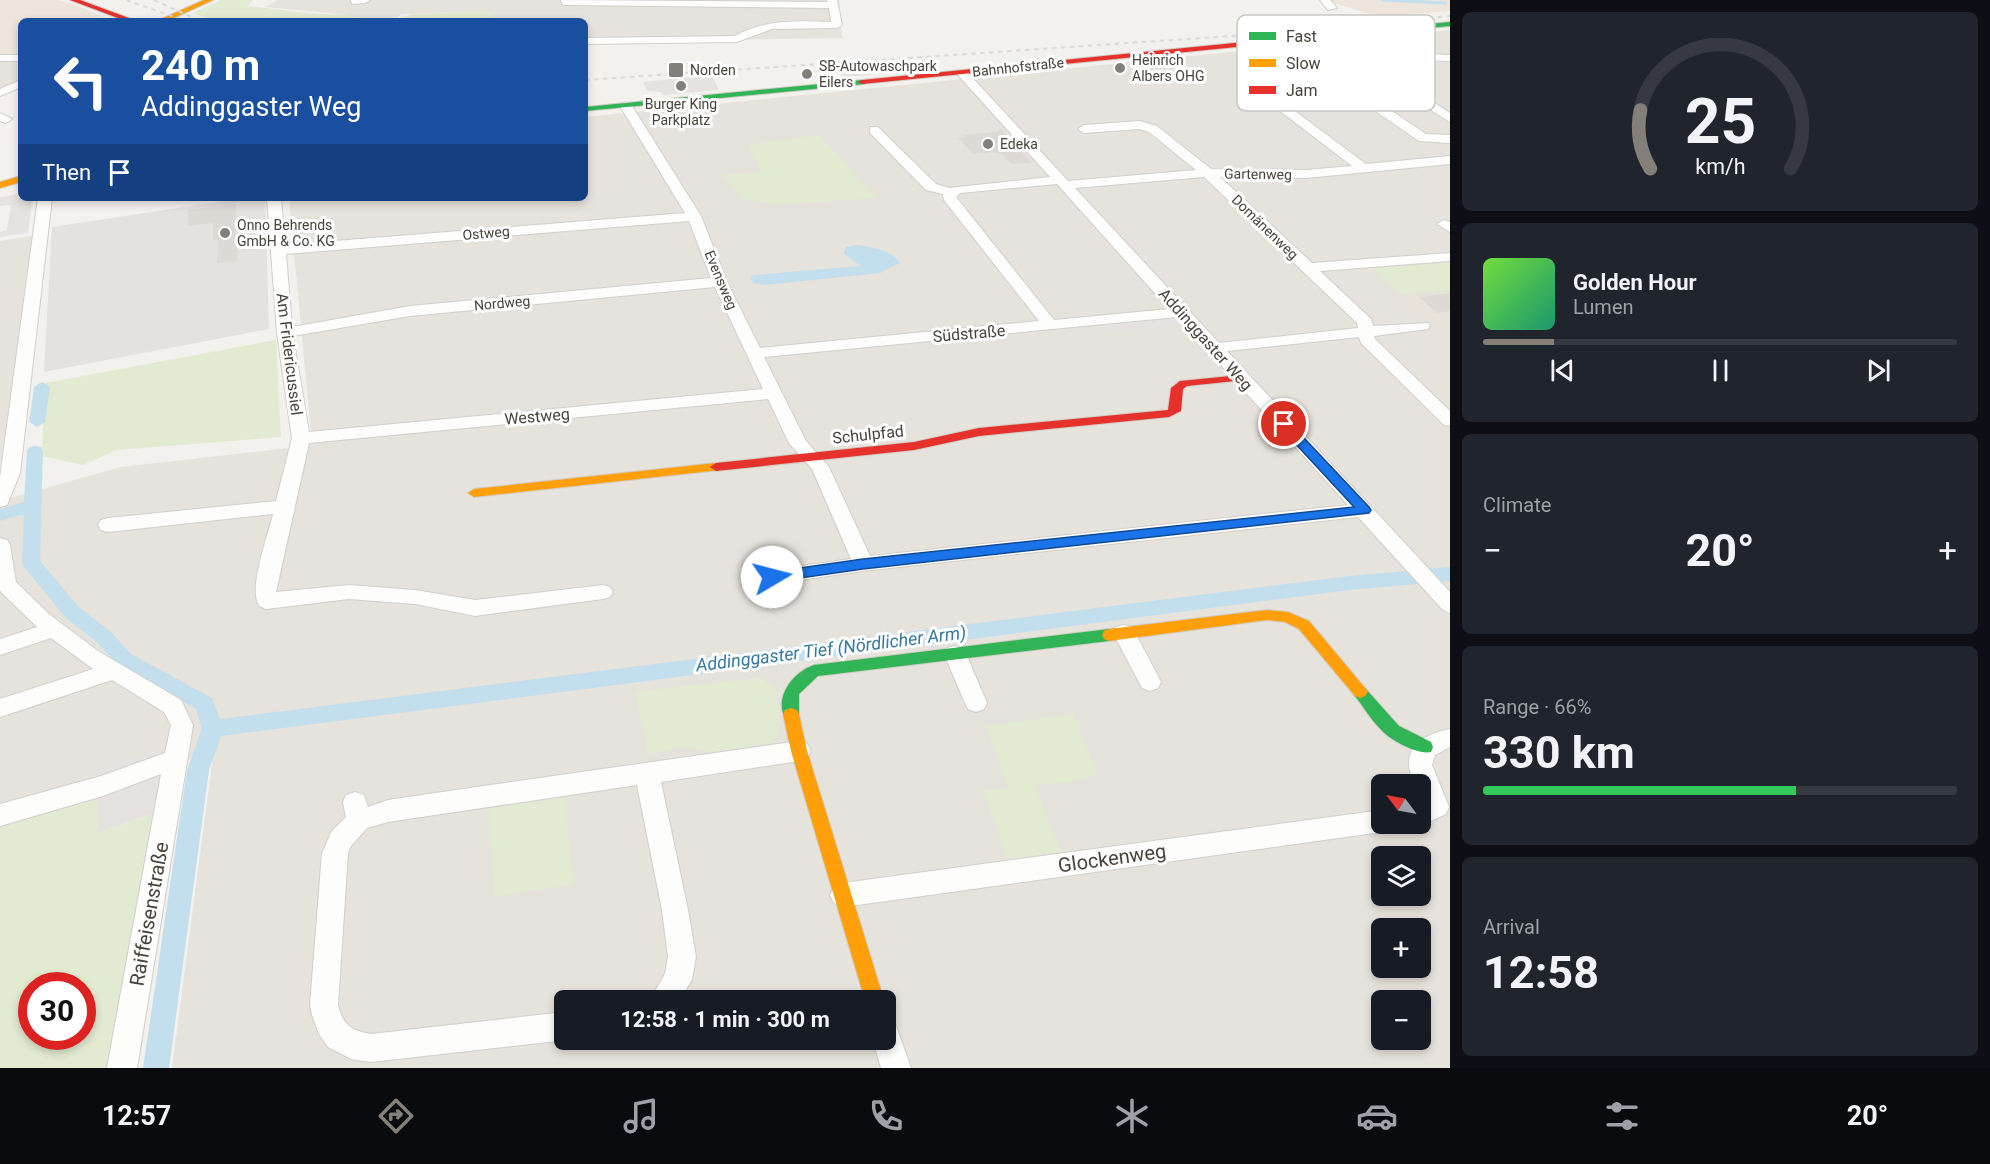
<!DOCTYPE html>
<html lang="en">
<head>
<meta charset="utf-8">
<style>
	:root { --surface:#171b24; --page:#20242c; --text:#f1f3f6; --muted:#9ea1a6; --line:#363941; --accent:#847f79 }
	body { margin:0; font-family:Roboto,sans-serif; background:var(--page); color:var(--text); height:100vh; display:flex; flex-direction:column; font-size:22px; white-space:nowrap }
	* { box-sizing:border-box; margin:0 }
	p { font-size:20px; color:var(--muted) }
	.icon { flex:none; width:33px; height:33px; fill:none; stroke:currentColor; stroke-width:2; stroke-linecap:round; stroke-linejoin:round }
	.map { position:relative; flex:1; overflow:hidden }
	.drawer { display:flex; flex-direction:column; gap:12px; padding:12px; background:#0d0f14; width:540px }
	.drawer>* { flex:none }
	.top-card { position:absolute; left:18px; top:18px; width:570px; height:183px; border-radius:9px; box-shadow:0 3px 9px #0003; background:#1a4fa0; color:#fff; overflow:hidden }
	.needle { width:39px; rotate:302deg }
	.tools { position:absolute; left:1371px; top:774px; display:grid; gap:12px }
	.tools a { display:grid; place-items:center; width:60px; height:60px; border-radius:9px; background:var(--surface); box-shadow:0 3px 9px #0003; font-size:30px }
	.speed { position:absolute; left:18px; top:972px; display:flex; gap:12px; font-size:30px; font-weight:700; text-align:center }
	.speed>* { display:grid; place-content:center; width:78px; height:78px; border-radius:50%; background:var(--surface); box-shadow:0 3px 9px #0003; line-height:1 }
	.speed .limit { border:9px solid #d22; background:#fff; color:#111 }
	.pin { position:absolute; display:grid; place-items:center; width:51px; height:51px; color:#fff; margin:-26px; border:3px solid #fff; border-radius:50%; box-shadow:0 2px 6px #0007 }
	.me { position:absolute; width:66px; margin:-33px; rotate:82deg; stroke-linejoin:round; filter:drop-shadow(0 0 4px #0008) }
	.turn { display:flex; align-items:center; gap:21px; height:126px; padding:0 24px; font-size:27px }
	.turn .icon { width:78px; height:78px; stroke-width:2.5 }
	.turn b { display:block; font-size:42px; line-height:51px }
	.then { display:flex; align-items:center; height:57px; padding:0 24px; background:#0003; gap:12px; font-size:22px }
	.big { font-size:45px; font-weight:700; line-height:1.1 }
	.drawer .card { flex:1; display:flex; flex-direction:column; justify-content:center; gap:9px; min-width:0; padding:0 21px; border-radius:9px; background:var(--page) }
	.drawer .dial { align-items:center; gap:0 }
	.dial svg { height:156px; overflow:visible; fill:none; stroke:var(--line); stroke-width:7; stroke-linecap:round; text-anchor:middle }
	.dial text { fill:var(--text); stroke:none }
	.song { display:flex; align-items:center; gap:18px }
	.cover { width:72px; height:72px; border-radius:9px; background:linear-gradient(135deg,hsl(100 70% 55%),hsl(160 70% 35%)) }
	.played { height:6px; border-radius:3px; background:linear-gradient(90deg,var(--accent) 15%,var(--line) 15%) }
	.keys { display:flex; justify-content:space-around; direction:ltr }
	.heat { display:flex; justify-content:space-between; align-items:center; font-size:33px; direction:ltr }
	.charge { height:9px; border-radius:4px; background:linear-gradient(90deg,#34c759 66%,var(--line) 0) }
	.trip { position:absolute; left:554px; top:990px; width:342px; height:60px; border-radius:9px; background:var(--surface); box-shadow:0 3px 9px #0003; font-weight:700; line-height:60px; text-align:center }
	.tab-bar { display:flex; height:96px; justify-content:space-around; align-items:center; background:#090b0e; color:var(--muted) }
	.tab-bar .icon { width:42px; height:42px }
	.tab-bar .active { color:var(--accent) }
	.tab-bar b { font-size:27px; color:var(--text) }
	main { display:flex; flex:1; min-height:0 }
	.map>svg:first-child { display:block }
	.residential { fill:#e6e2dc; fill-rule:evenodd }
	.commercial { fill:#ede5dc }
	.industrial { fill:#e5e1de }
	.education { fill:#e8e3da }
	.green { fill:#e2ead1; fill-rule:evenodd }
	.parking { fill:#e5e2df }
	.water { fill:#c3dfed }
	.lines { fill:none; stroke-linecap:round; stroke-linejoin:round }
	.stream { stroke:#c3dfed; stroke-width:3 }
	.canal { fill:#c3dfed; fill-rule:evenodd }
	.building { fill:#dddad6 }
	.street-casing { stroke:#d1cfcc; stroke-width:2 }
	.fast-casing { stroke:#d1cdc5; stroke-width:2 }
	.slow-casing { stroke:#d1cdc5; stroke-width:2 }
	.jam-casing { stroke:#d1cdc5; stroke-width:2 }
	.street { fill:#fdfdfc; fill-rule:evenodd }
	.fast { fill:#30b455; fill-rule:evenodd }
	.slow { fill:#ff9f0a; fill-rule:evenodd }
	.jam { fill:#e5322d; fill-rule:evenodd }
	.rail { stroke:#dadada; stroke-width:2; stroke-dasharray:4.5 4.5; stroke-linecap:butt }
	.route { fill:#1a73e8; stroke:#114b97; stroke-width:1.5 }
	.poi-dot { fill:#847f79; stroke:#fff; stroke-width:2 }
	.labels { text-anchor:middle; stroke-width:6; stroke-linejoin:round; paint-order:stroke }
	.far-poi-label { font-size:14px; fill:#49423a; stroke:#fff; text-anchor:start }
	.far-street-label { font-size:14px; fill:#49423a; stroke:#fff }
	.street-label { font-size:16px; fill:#49423a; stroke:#fff }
	.water-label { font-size:18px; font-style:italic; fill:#36799d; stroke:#fff }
	.near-street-label { font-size:20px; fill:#49423a; stroke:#fff }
	.key { fill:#fff; stroke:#c8c6c4; stroke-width:1.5 }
	.key-label { font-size:16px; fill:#49423a }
</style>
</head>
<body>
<main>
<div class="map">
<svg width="1450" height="1068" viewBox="0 0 1450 1068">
	<rect width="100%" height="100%" fill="#f3f1ee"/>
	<g class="residential">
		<path d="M278,0H839L842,38L585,42V21H487L493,13L484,11L401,14L396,20L350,17V15L265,7Z"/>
		<path d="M1450,30V1068H172L214,749L98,797L0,827V501L121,467L307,446L311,432L289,198H585V117ZM1382,784H1420V824H1382ZM1382,856H1420V896H1382ZM1382,928H1420V968H1382ZM564,1000H885V1040H564ZM1382,1000H1420V1040H1382Z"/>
		<path d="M0,56H21V79L0,89Z"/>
		<path d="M32,236L21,317L0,468V241Z"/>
	</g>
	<g class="commercial">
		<path d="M0,0H57L73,4L114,21H21V55H0Z"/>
		<path d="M1330,0H1450V11L1380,17L1333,3Z"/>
	</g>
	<path class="industrial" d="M244,198H265L269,329L44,372L52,227Z"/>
	<path class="education" d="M1450,290V338L1400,294Z"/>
	<g class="green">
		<path d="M221,0H253L247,6L318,14L350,15L351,17L396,20L413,14L483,11L493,13L487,21H214L193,13Z"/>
		<path d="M818,135L878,198L775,205L741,198L723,175L761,172L748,145Z"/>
		<path d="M1450,262V290L1400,294L1372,268Z"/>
		<path d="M276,340L281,437L117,450L83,465L42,456L45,383Z"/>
		<path d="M758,678L776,688L780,724L779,736L769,744L712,753L685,747L648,754L635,692Z"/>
		<path d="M1073,714L1098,774L1077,781L1034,786L1064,857L1009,864L983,791L1008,788L986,726Z"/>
		<path d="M564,794L574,884L494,897L488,805Z"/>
		<path d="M98,797L97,833L150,815L155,816L180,811L138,1068H0V827ZM32,986H82V1036H32Z"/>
	</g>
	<g class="parking">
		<path d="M908,60L916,71L842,77L835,66Z"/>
		<path d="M712,75L719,90L663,95L661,92L647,91L643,82Z"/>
		<path d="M19,194L18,198L32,201L28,233L0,237V232L7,230L11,205L0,206V197Z"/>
		<path d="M1174,315L1183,325L1102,333L1094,322Z"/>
		<path d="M158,748L159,759L105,778V767Z"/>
		<path d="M168,767L155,816L149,815L97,833L98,797Z"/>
	</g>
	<path class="water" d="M857,245C870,246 894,251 900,263L880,273L765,285L754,283L750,278L754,275L861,266L844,254L846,247Z"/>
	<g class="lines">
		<path class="stream" d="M1382,0L1446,3"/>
		<g class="canal">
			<path d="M42,382L50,387L45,422L37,427L29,422L34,387Z"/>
			<path d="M35,446L41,447L43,451L40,561L80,608L111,632L131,654L212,698L220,719L1350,576L1450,567V581L1350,590L221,736L209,770L169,1068H143L187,770L202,728L196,709L117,664L97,642L66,618L24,567L22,562L24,514L0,521V509L24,502L27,451L29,447Z"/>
		</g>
	</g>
	<g class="building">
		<path d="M1256,59L1268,67L1238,70L1237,67Z"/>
		<path d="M1002,131L1032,163L1011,164L1004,155L995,152L973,154L958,138L966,137L964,135Z"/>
		<path d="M236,204L237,261L217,263L218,240H213V223L188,226V210Z"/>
		<path d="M1450,293V311L1437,313L1419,297Z"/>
	</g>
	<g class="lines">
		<defs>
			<g id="street">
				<path d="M351,0H370L365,3L352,4Z"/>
				<path d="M561,0L827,2V0H837L842,25L837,28L772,29L737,42L585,44V38L735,36C765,19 798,21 831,22L829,8L565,5L562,4Z"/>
				<path d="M1320,0H1330L1337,8L1328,10Z"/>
				<path d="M1363,30L1403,53L1450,55V61L1413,60L1429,70V74L1396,78L1450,113V122L1383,80L1350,83L1426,134L1450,135V143L1419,141L1336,84L1268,91L1366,164L1450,156V164L1306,178L1220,177L1312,263L1450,253V261L1320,271L1371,319L1373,326L1428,323L1430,326L1428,329L1374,336L1375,339L1450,411V426L1444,425L1361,343L1359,337L1227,351L1450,592V613L1443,610L1358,517L863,571L772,584L765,582L762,577L765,572L772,570L851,559L812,469L789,443L768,399L309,443L276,592L349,585L415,590L475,600L603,585L610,587L613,592L610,597L603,599L475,616L415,604L349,599L266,609L259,606C248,587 268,536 273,514L108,532L101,530L98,525L101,520L108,518L276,501L292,438L277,333L267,198H281L285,245L685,213L620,106L626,102L632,106L701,216L727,282L760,348L1039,321L944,200L943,194L926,190L870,133V127H878L936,184L949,188L1050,177L958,75L956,73L962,70L966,71L1068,181L1196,170L1149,132L1139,129L1084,133L1078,129L1084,125L1140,121L1157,126L1211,169L1306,170L1352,166L1254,91L1252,89L1258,86L1292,82L1241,45L1242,43H1250L1305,81L1414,70L1359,35L1358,33ZM1204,177L1357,323L1358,328L1219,343L1075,188ZM1057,184L1169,309L1054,320L956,197L960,193ZM689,221L711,278L410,306L292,327L286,254ZM715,287L763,389L309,432L293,336L410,316ZM1177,317L1348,505L870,556L829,467L806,441L764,357Z"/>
				<rect x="0" y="55" width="21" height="6"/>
				<path d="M21,80V87L0,96V89Z"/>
				<path d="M0,113L12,119L6,123L0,121Z"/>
				<path d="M38,198H52L20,473L7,505L0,507V477Z"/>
				<path d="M1444,220L1450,222V232L1437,224Z"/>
				<path d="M0,538L7,540L10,545L16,582L50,615L98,651L181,700L193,725L137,1068H107L161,774L103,796L0,826V804L101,776L165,753L171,725L164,712L112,680L0,717V699L93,669L51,638L0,655V639L37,627L0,591Z"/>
				<path d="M1124,625L1132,627L1158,676L1161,682L1158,688L1150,691L1142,688L1113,633L1116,627Z"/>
				<path d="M955,646L963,648L966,654L987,703L984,709L976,712L968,709L965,703L944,654L947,648Z"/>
				<path d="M1450,729V747L1435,755L1432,765L1449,807L1446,814L1420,826L1414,824H1420V803L1424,802L1420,795V784H1415C1398,751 1419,735 1450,729Z"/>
				<path d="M799,741L807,744L811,751L807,758L799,761L661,782L688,910L696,957L692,979L680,1000H650L665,974L668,957L662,910L637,785L388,822L367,828L351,846L348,853L338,1005C343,1025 351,1031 371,1034L564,1012L566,1040L371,1062L351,1059L328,1047L319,1034L312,1015L310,1005L322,853L332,831L346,817L343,802L346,795L355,792L364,795L368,807L388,800L449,791Z"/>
				<path d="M1382,810V824H1393L1391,829L1382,832L843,907L834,903L830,895L834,887L843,883Z"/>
				<path d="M885,1019L895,1023L911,1068H881L873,1040H885Z"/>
			</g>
			<g id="fast">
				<path d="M1450,22V26L1314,39L1310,37L1314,35Z"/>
				<path d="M862,80H865V84L585,111V107Z"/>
				<path d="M1109,629L1114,631L1116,635L1114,639L1109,641L818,676L799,694V714L797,718L791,720L785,718C774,697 793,672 814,665Z"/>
				<path d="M1360,686L1365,688L1399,726L1431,742L1433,747L1431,752C1420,755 1397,743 1388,736C1375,726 1365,709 1355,696L1352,692L1355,688Z"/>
			</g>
			<g id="slow">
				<path d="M204,0H213L167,21H157Z"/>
				<path d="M21,176V182L0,188V182Z"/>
				<path d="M716,463L722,467L720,470L474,497L468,493L474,489Z"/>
				<path d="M1267,610L1288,612L1309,621L1365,688L1368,692L1365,696L1360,698L1355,696L1299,629L1285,622L1267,620L1109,641L1104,639L1102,635L1104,631L1109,629Z"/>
				<path d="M791,708L797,710L799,714L807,751L884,1000H865L791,751L783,714L785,710Z"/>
			</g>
			<g id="jam">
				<path d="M70,0H80L137,21H126Z"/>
				<path d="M1314,35H1317V39L862,84L858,82L862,80Z"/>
				<path d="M1241,375L1245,376L1247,378L1245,380L1187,386L1183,389L1181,411L1169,417L979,436L914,450L716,471L710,467L716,463L914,442L979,428L1168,410L1171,388L1180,381Z"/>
			</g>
		</defs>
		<use href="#street" class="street-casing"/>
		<use href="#fast" class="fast-casing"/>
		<use href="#slow" class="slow-casing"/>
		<use href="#jam" class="jam-casing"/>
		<use href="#street" class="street"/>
		<use href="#fast" class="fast"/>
		<use href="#slow" class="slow"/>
		<use href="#jam" class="jam"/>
		<g class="rail">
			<path d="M126,0L186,21"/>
			<path d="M154,0L200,21"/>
			<path d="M585,80L1260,34L1450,16"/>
		</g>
	</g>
	<path class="route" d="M1284,420L1288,421L1369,507L1371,510L1369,513L863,569L772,582L765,577L772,572L863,559L1354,507L1280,427L1278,424Z"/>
	<g class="poi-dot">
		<circle cx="1120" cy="68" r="6"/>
		<rect x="668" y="62" width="16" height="16" rx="3"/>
		<circle cx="807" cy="74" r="6"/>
		<circle cx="681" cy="86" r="6"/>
		<circle cx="988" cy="144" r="6"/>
		<circle cx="225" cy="233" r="6"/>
	</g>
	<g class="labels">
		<g class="far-poi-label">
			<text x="1132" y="65">Heinrich<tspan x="1132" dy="16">Albers OHG</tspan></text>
			<text x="819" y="71">SB-Autowaschpark<tspan x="819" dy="16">Eilers</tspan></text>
			<text x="690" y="75">Norden</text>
			<text x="681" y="109" text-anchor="middle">Burger King<tspan x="681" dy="16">Parkplatz</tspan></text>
			<text x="1000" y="149">Edeka</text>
			<text x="237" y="230">Onno Behrends<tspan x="237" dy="16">GmbH &amp; Co. KG</tspan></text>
		</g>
		<g class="far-street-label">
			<text transform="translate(1018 67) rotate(-6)" y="5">Bahnhofstraße</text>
			<text transform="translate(1258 174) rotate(1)" y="5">Gartenweg</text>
			<text transform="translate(1265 227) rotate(44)" y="5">Domänenweg</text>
			<text transform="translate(486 233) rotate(-5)" y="5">Ostweg</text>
			<text transform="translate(721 280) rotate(67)" y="5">Evensweg</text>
			<text transform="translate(502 303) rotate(-5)" y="5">Nordweg</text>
		</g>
		<g class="street-label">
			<text transform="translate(969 333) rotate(-5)" y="6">Südstraße</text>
			<text transform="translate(1206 339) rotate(48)" y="6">Addinggaster Weg</text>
			<text transform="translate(290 354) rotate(83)" y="6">Am Fridericussiel</text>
			<text transform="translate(537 416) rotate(-5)" y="6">Westweg</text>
			<text transform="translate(868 434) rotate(-6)" y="6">Schulpfad</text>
		</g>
		<g class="water-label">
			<text transform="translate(831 649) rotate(-7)" y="6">Addinggaster Tief (Nördlicher Arm)</text>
		</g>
		<g class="near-street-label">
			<text transform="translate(1112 858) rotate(-8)" y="7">Glockenweg</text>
			<text transform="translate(149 914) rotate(-80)" y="7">Raiffeisenstraße</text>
		</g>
	</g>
	<rect x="1237" y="15" width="198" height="96" rx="9" class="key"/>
	<rect x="1249" y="32" width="27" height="8" fill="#30b455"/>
	<rect x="1249" y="59" width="27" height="8" fill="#ff9f0a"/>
	<rect x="1249" y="86" width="27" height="8" fill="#e5322d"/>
	<g class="key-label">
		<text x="1286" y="42">Fast</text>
		<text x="1286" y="69">Slow</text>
		<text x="1286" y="96">Jam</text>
	</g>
</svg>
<div class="tools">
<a><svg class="needle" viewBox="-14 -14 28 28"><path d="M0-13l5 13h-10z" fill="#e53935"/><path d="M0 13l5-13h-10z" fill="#9ea1a6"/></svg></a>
<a><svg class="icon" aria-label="layers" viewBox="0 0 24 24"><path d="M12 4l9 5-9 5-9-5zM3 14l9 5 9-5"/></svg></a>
<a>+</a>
<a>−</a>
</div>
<div class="speed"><div class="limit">30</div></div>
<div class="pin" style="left:1284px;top:424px;background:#d93025"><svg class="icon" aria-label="arrive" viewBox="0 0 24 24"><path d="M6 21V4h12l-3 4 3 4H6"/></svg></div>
<svg class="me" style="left:772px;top:577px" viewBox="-20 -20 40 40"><circle r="19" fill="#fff"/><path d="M0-13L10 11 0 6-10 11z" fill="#1a73e8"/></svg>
<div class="trip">12:58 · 1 min · 300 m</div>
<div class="top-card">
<div class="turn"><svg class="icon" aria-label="left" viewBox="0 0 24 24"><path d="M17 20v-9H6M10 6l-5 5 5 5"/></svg><div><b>240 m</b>Addinggaster Weg</div></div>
<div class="then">Then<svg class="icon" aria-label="arrive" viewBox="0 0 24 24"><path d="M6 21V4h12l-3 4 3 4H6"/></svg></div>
</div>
</div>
<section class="drawer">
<div class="card dial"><svg viewBox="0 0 100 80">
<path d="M14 69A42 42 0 1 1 86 69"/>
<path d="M14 69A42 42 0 0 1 9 39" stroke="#847f79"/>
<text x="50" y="56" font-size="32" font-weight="700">25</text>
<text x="50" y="72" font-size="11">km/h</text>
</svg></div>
<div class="card">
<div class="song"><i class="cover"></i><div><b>Golden Hour</b><p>Lumen</p></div></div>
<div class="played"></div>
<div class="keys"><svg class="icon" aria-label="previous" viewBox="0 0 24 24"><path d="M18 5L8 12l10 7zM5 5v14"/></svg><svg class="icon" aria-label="pause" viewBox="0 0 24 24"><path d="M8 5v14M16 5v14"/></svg><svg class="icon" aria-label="next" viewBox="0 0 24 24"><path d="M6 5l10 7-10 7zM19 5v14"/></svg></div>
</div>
<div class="card"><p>Climate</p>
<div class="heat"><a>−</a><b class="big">20°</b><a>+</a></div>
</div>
<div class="card"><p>Range · 66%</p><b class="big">330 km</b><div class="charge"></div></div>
<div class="card"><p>Arrival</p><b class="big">12:58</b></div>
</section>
</main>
<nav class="tab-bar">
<b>12:57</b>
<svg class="icon active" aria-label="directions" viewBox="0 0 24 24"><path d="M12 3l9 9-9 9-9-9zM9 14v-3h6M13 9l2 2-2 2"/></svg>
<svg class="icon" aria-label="music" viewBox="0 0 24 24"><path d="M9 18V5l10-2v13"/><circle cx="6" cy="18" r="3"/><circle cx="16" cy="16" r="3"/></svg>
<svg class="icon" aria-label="phone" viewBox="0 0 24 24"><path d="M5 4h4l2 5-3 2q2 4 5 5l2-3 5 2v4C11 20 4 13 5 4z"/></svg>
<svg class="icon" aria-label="climate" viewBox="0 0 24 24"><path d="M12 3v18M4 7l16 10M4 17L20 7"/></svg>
<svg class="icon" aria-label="car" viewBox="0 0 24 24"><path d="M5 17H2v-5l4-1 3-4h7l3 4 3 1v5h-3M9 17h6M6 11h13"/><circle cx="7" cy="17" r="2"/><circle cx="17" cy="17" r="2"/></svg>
<svg class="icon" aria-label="filters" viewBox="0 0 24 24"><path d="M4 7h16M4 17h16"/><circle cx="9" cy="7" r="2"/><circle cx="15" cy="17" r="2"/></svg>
<b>20°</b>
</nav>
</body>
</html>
